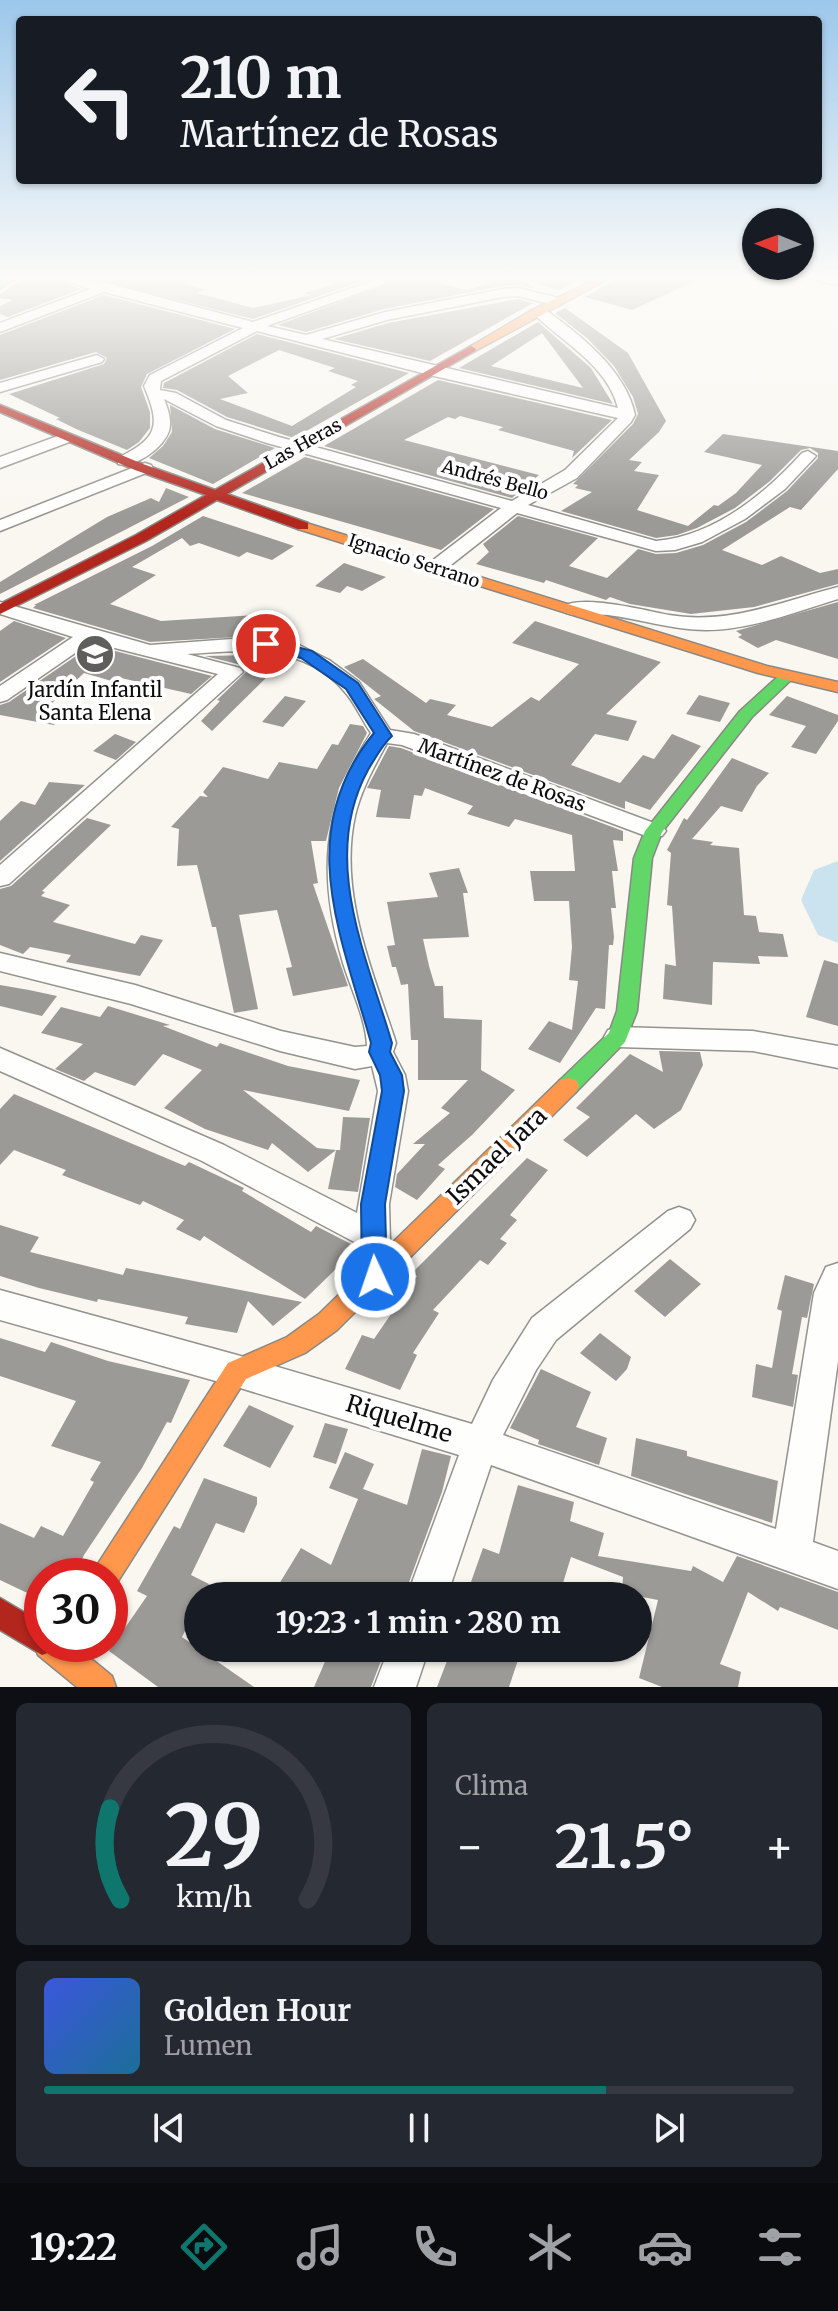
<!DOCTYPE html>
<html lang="es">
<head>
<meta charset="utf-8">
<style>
	:root { --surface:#171b24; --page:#242831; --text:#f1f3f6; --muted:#9ea1a6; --line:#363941; --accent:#0f766e }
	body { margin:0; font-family:Merriweather,serif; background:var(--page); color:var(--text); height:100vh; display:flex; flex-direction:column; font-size:30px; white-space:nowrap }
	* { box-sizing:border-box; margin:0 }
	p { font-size:26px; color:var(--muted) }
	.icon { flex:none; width:44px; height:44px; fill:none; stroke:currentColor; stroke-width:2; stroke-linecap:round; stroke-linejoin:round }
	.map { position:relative; height:1687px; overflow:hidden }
	.panel { display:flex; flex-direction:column; gap:16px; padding:16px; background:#0d0f14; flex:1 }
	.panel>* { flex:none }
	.hud { position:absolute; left:16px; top:16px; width:806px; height:168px; border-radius:8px; box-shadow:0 2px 6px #0004; background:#171b24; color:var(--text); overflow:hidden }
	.needle { width:52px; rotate:271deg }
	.buttons { position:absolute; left:742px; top:208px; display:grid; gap:16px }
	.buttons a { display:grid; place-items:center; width:72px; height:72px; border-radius:50%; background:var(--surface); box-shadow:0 2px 6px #0004; font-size:40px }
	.speed { position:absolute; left:24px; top:1558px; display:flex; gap:16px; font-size:40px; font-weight:700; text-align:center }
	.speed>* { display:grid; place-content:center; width:104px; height:104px; border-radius:50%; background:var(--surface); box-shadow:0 2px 6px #0004; line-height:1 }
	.speed .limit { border:12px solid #d22; background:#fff; color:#111 }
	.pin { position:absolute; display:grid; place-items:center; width:68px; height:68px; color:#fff; margin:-34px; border:4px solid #fff; border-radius:50%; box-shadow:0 2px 8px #0007 }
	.me { position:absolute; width:88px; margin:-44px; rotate:357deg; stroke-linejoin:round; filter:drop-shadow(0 0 6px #0008) }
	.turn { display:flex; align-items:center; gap:28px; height:168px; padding:0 32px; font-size:36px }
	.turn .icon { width:104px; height:104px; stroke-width:2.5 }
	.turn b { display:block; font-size:56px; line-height:68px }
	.big { font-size:60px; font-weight:700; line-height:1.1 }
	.panel .card { flex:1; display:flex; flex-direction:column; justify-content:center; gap:12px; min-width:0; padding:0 28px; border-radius:12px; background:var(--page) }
	.panel .dial { align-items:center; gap:0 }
	.dial svg { height:208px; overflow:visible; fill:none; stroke:var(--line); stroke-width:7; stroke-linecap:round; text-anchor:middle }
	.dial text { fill:var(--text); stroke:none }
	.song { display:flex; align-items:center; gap:24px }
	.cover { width:96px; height:96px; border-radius:12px; background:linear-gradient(135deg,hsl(230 70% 55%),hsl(200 70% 35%)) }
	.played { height:8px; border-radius:4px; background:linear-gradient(90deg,var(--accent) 75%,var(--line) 75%) }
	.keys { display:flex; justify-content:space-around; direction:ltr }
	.heat { display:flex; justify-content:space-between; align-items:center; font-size:44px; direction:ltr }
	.panel .tiles { flex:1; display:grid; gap:16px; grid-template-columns:1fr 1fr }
	.card:last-child { grid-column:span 2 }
	.trip { position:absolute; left:184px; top:1582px; width:468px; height:80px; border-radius:40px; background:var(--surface); box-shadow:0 2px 6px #0004; font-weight:700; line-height:80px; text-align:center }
	.dock { display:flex; height:128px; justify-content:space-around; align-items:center; background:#090b0e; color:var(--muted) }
	.dock .icon { width:56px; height:56px }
	.dock .selected { color:var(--accent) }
	.dock b { font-size:36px; color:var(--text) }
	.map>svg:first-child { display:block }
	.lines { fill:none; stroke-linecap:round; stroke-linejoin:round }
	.river { fill:#cbe3ef; fill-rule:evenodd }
	.building { fill:#9c9a96; fill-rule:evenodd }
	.street-casing { stroke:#93928f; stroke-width:3 }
	.fast-casing { stroke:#898885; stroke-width:3 }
	.slow-casing { stroke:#898885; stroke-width:3 }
	.jam-casing { stroke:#898885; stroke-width:3 }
	.street { fill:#fefefd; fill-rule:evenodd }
	.fast { fill:#63d668; fill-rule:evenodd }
	.slow { fill:#ff974d; fill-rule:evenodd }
	.jam { fill:#b3261e; fill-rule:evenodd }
	.route { fill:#1a73e8; stroke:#114b97; stroke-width:2 }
	.labels { text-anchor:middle; stroke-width:8; stroke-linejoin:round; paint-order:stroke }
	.far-street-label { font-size:18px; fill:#0c0c0c; stroke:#fff }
	.poi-label { font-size:20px; fill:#0c0c0c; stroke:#fff }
	.street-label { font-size:20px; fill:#0c0c0c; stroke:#fff }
	.near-street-label { font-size:24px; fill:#0c0c0c; stroke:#fff }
</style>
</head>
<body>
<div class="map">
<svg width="838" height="1687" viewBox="0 0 838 1687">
	<rect width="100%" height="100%" fill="#f9f7f0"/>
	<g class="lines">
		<path class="river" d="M838,861V943L818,935L801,900L814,870Z"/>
	</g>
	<g class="building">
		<path d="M24,278H54L81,289L8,317L0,314V306L12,300L0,298V294Z"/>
		<path d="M90,278H161L205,289L197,293L253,308L312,295L305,293L354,278H371L253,319Z"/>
		<path d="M404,278H419L467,290L508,278H519L536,289L519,285L502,286L384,309L306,332L278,325Z"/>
		<path d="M538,278H583L559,290L537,284Z"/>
		<path d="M618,278H701L632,310L585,297Z"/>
		<path d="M104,295L235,329L147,374L141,387L150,412V428L139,442L127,450L76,429L56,419L60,418L9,394L0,397L104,364L107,358L96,352L0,380V335Z"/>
		<path d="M518,299L533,303L430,361L334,339L388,323Z"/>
		<path d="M565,308L628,353L666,421L659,432L629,460L642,462L634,471L659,475L637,510L688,526L714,505L718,506L736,493L762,465L704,452L723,434L838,451V469L801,510L790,507L722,550L762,565L781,556L820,573L838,569V584L754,607L691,614L630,604L610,597L606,600L546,580L544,583L476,564L489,552L483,544L518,516L598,538L569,566L607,578L638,549L656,554L676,553L703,545L746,522L787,491L818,458V453L810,448L801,450L770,481L735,508L697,528L677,535L656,538L561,511L592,492L575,488L578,485L573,484L633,424L638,414L633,397L614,366L588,339L555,313Z"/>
		<path d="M538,322L591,368L613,404L459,368ZM542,333L583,388L491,366Z"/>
		<path d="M257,334L409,373L294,438L227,417L177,390L163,388L164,383ZM279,350L335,368L328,371L358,381L351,385L356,387L292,426L220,399L248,393L228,376Z"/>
		<path d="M438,380L612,420L572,458L574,451L498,430L503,427L460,416L455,419L448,417L404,440L539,475L512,498L324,446Z"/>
		<path d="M170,405L215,429L275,448L213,484L149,458L163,446L172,432Z"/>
		<path d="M305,457L494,509L441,550L242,493Z"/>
		<path d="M166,488L189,497L0,594V582L107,517L151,498L159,502Z"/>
		<path d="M203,516L294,546L272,560L247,552L239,557L199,543L190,546L182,538L132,567L156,575L110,604L161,621L257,615L258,636L150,642L33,608L36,605H34L152,546Z"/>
		<path d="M344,563L386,577L362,591L347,586L340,593L315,586Z"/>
		<path d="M838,602V659L776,640L758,648L738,637L742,635L736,631Z"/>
		<path d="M14,621L66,638L0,682V631Z"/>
		<path d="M535,621L661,662L606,714L637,721L628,741L595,734L571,765L620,783L643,755L654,759L672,734L701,746L650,810L625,801V809L414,731L374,699L381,696L344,667L363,659L426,703L430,699L456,705L447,715L492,727L531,697L539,701L579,664L512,643Z"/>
		<path d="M92,645L212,676L191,694L121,678L115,682L84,673L50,705L68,709L54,725L0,715V705L9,702Z"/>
		<path d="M263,655L259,659L279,665L212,731L201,721L220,701L217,700L246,672L241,665L205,656Z"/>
		<path d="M699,695L730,703L720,722L686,714Z"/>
		<path d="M285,696L306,701L283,727L262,722Z"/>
		<path d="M787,696L838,715V721L816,754L791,747L806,726L769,715Z"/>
		<path d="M350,724L363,726L367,733L339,788L326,841H311L318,883L313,884L348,986L293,996L286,968L292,967L277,910L239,915L258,1009L234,1013L216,927H212L197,865L177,866L179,829L171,827L200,796L208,797L203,792L223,767L268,779L279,762L317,769L332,744L338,745Z"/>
		<path d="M115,734L136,742L116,760L93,751Z"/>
		<path d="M389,746L401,748L623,831V841L613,840L618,871H612L616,908H611L614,937L613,945H609L605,1009L596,1008L560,1063L528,1049L549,1021L572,1030L578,981L569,980L572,947L569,901H534L530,871H575L572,835L515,819L509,827L467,814L473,806L425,788L422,796L414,795L410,819L376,817L381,790L367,788Z"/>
		<path d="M732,758L769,773L757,786L742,812L721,806L692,839L713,842L710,845L739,848L744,915L756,916L759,932L783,934L788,957L758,956L760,964L713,962L712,1005L663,999L665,964L676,966L672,906L667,905L671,853L667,850L684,818L687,820Z"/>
		<path d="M49,782L85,785L0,861V821L21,801L35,805Z"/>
		<path d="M87,818L111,825L42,891L45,892L41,896L70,905L53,922L135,944L141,935L163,940L140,976L66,962L71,955L30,947L23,954L0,945V889L11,886Z"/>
		<path d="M459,868L468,893H463L469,937L423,939L429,966L435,986H443L444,1018L482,1020L481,1070L515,1090L472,1135L438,1165L445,1169L417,1200L395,1187L397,1174L425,1144H413L450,1113L441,1108L468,1080H418V1040H411L408,984L401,985L396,967H392L387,946L395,945L387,902L438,897L429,873Z"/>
		<path d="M824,960L838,964V1026L806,1017Z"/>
		<path d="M0,985L29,990L57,996L42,1016L0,1006Z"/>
		<path d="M108,1006L170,1025L163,1026L217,1047L220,1043L288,1066L360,1080L349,1111L243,1090L317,1148L336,1150L308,1172L272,1143L268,1150L205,1129L164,1108L202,1070L163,1054L135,1086L95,1072L84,1081L55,1069L83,1044L41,1033L61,1007L100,1017Z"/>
		<path d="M659,1051L700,1052L703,1065L681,1110L654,1129L636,1114L587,1157L563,1140L590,1117L576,1108L630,1054L663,1072Z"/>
		<path d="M14,1094L185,1166L189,1162L244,1188L242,1191L311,1232L316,1226L353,1245L337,1268L305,1299L204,1236L200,1241L176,1229L184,1220L143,1201L140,1205L62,1175L66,1170L14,1150L0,1165V1109Z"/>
		<path d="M343,1117L370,1118L358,1192L328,1189L336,1150H340Z"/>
		<path d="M527,1158L548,1170L510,1215L517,1220L500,1239L507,1243L488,1265L480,1260L433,1310L439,1313L413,1353L417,1355L400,1390L345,1369L362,1335L374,1339L417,1276L412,1273Z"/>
		<path d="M0,1225L39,1237L30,1252L123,1275L126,1268L302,1302L273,1326L248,1301L237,1333L185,1324L188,1317L98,1299L97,1302L39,1288L0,1276Z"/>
		<path d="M670,1259L701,1284L665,1317L634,1291Z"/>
		<path d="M785,1275L814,1284L807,1318L802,1317L792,1374L798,1375L793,1407L752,1397L756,1364L772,1368L782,1311L777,1309Z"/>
		<path d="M600,1333L631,1357L627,1369L616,1381L580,1353Z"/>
		<path d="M0,1338L45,1352L51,1342L108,1361L190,1380L171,1423L167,1422L142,1468L84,1555L74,1576H42V1600L0,1580V1523L34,1538L41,1526L63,1536L94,1482L90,1480L101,1462L51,1446L76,1401L0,1376Z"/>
		<path d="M541,1369L591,1392L576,1427L607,1438L599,1465L538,1444L539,1440L510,1428Z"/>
		<path d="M249,1405L294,1426L270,1468L223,1446Z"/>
		<path d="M325,1423L348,1429L336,1464L313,1457Z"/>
		<path d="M636,1438L687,1451V1456L778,1481L772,1523L631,1476Z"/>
		<path d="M422,1449L451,1456L442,1492L404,1596H288L276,1589L301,1548L331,1565L358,1499L329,1488L345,1452L374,1464L363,1489L407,1505Z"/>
		<path d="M204,1478L257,1497V1504L244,1533L216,1523L191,1575L209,1584L203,1596H198V1605L182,1637L254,1687H158L109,1651L147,1596L137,1591L174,1526L180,1529Z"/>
		<path d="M518,1485L574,1502L570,1521L604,1533L598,1556L691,1571L693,1566L723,1582L737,1556L838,1592V1630L780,1607L778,1611L748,1592L720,1664L741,1672L738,1687H662L639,1678L658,1600L622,1593L623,1577L571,1557L559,1596H466L483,1548L499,1554Z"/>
		<path d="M331,1648H386L371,1687H314Z"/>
		<path d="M452,1648H498L519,1657L509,1687H437Z"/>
	</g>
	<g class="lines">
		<defs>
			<g id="street">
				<path d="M57,278L106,283L253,322L381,278H401L267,326L306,335L385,312L503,289L518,288L563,299L565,302L558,306L518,296L503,297L387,320L322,339L618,408C607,364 561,342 531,311L543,308C579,334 626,370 635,415L631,422L577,478L528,505L656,541C714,536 765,494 802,453L808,451L816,456L785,489L745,519L702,542L675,550L656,551L517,513L442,572H428L426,568L428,564L501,508L267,443L216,426L164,399C168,409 172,420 169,431C163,448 136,468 118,464V458C158,438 161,426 144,386L150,375L243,328L104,292L0,332V323L90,289ZM257,331L434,376L618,418L565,470L512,501L279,437L226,420L176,393L160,390L161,381Z"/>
				<path d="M817,278H838V285L819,281Z"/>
				<path d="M97,355L104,359L102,362L0,392V383Z"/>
				<path d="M66,433L74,438L72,441L0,468V457Z"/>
				<path d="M145,463L151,465L153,468L151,471L0,531V520Z"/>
				<path d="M838,587V599C795,612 751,630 706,630C672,630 640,619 608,615C594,614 570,619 560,609C576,592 646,611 669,615C729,625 780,602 838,587Z"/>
				<path d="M0,602L150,645L246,638L297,644L329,660L359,682L390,730L414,734L662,826L666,831L662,836H646L402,745L387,743C374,767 361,790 355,816C338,893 373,971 396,1043L393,1052L405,1075L408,1091L389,1204L391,1277L387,1287L375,1291L363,1287L359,1277L358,1244L202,1161L0,1071V1048L224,1145L357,1213L378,1091L372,1066L355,1069L280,1051L131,1004L0,971V953L135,985L281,1031L355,1047L367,1046C366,1019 351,989 343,963C318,877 321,810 371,733C362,720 355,703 344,691C303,643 243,650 187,654L240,668L243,672L9,884L0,886V865L218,674L91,642L7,700L0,702V686L73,637L0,614Z"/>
				<path d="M618,1027L753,1031L838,1046V1068L753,1051L618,1047L608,1044L604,1037L608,1030Z"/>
				<path d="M679,1207L690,1211L695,1220L690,1229L556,1340L536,1370L503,1435L776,1529L814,1293L826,1267L838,1263V1361L813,1542L838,1551V1589L491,1465L447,1596H407L459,1455L237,1387L0,1320V1290L237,1355L472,1424L493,1380L532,1318L668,1211Z"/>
				<path d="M389,1648H429L416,1687H374Z"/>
			</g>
			<g id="fast">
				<path d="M5,278H16L0,289V282Z"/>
				<path d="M787,671L795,676L792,679L752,717L662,832L652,858L637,1011L625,1042L576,1092L568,1094L560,1092L557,1086L560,1080L609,1033L617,1011L634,858L645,831L740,711L782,673Z"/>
			</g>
			<g id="slow">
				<path d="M598,278H610L475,351L466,349L534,309Z"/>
				<path d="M303,522L767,666L838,682V692L758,673L298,529V523Z"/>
				<path d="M568,1078L576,1080L579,1086L576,1092L337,1330L305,1353L246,1379L115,1586L110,1588V1576H90L228,1363L287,1337L319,1314L560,1080Z"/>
				<path d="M42,1632V1644H73L112,1676L116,1687H77L38,1655L34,1644Z"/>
			</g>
			<g id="jam">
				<path d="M471,346L476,349L475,351L227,494L308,523V529H298L217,500L146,541L0,614V604L136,535L206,495L135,470L0,412V405L143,464L215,490Z"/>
				<path d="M0,1598L42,1623V1644H55L53,1651L42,1655L0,1630Z"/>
			</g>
		</defs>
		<use href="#street" class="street-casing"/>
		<use href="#fast" class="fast-casing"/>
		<use href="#slow" class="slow-casing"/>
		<use href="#jam" class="jam-casing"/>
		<use href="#street" class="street"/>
		<use href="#fast" class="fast"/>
		<use href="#slow" class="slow"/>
		<use href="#jam" class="jam"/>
	</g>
	<linearGradient id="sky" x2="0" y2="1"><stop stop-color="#9cc7eb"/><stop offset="0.54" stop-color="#fcfbf8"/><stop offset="1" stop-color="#fcfbf8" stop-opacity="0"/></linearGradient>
	<rect width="838" height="515" fill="url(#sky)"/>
	<path class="route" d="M266,639L312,651L358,683L392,736C382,745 376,757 368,770C320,858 366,955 392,1043L390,1052L402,1075L404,1091L385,1204L387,1277L383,1284L375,1287L366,1284L362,1277L361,1204L382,1091L380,1075L369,1052L371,1043C341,935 293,832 374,733L346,689L301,658L261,647V641Z"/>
	<defs>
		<symbol id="school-disc" viewBox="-11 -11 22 22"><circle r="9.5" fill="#5f5e5c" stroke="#fff"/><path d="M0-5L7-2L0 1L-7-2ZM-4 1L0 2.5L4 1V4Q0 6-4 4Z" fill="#fff"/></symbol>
	</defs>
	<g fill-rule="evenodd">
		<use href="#school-disc" x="73" y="632" width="44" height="44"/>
	</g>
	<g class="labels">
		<g class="far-street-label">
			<text transform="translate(303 444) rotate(-29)" y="6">Las Heras</text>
			<text transform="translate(495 480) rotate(15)" y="6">Andrés Bello</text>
			<text transform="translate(414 561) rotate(18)" y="6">Ignacio Serrano</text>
		</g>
		<g class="poi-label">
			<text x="95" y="697">Jardín Infantil<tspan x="95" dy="23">Santa Elena</tspan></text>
		</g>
		<g class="street-label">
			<text transform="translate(502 775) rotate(20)" y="7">Martínez de Rosas</text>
		</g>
		<g class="near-street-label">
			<text transform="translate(497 1156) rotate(-44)" y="8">Ismael Jara</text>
			<text transform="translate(399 1419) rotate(17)" y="8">Riquelme</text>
		</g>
	</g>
</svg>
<div class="buttons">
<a><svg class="needle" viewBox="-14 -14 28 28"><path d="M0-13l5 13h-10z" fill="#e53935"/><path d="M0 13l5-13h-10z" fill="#9ea1a6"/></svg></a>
</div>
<div class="speed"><div class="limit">30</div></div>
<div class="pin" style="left:266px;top:644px;background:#d93025"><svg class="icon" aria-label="arrive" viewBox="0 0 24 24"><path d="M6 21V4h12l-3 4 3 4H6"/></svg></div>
<svg class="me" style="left:375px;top:1277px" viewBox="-20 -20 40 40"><circle r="17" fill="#1a73e8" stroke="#fff" stroke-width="3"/><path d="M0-11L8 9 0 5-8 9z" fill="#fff"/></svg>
<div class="trip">19:23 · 1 min · 280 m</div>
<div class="hud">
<div class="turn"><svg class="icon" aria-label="left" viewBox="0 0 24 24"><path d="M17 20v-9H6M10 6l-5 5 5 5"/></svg><div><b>210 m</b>Martínez de Rosas</div></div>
</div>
</div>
<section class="panel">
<div class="tiles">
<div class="card dial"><svg viewBox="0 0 100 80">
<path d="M14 69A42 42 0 1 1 86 69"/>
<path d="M14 69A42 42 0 0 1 10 34" stroke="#0f766e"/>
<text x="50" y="56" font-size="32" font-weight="700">29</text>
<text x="50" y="72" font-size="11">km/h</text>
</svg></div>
<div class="card"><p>Clima</p>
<div class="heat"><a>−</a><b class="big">21.5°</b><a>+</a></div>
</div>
<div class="card">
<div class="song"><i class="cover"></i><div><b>Golden Hour</b><p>Lumen</p></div></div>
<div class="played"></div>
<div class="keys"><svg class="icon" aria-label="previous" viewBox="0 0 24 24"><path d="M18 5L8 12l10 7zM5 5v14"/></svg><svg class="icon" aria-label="pause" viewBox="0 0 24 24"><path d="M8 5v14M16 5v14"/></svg><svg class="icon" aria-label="next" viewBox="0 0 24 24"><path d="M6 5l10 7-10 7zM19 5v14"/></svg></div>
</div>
</div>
</section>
<nav class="dock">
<b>19:22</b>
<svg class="icon selected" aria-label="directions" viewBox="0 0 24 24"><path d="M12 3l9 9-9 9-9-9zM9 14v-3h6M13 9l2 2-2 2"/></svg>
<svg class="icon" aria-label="music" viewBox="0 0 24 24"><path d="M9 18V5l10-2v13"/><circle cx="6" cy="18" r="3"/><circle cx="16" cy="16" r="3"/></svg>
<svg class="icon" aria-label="phone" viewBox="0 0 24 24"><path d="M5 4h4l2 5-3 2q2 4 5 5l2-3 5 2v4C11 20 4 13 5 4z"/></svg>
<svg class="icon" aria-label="climate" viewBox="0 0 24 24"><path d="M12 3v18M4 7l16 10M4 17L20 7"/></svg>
<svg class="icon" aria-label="car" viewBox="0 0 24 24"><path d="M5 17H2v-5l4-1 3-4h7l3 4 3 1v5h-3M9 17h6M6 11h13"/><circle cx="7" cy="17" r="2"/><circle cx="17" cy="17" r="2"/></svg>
<svg class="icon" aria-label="filters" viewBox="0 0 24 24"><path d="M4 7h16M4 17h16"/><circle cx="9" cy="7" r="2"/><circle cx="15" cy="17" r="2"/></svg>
</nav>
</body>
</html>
